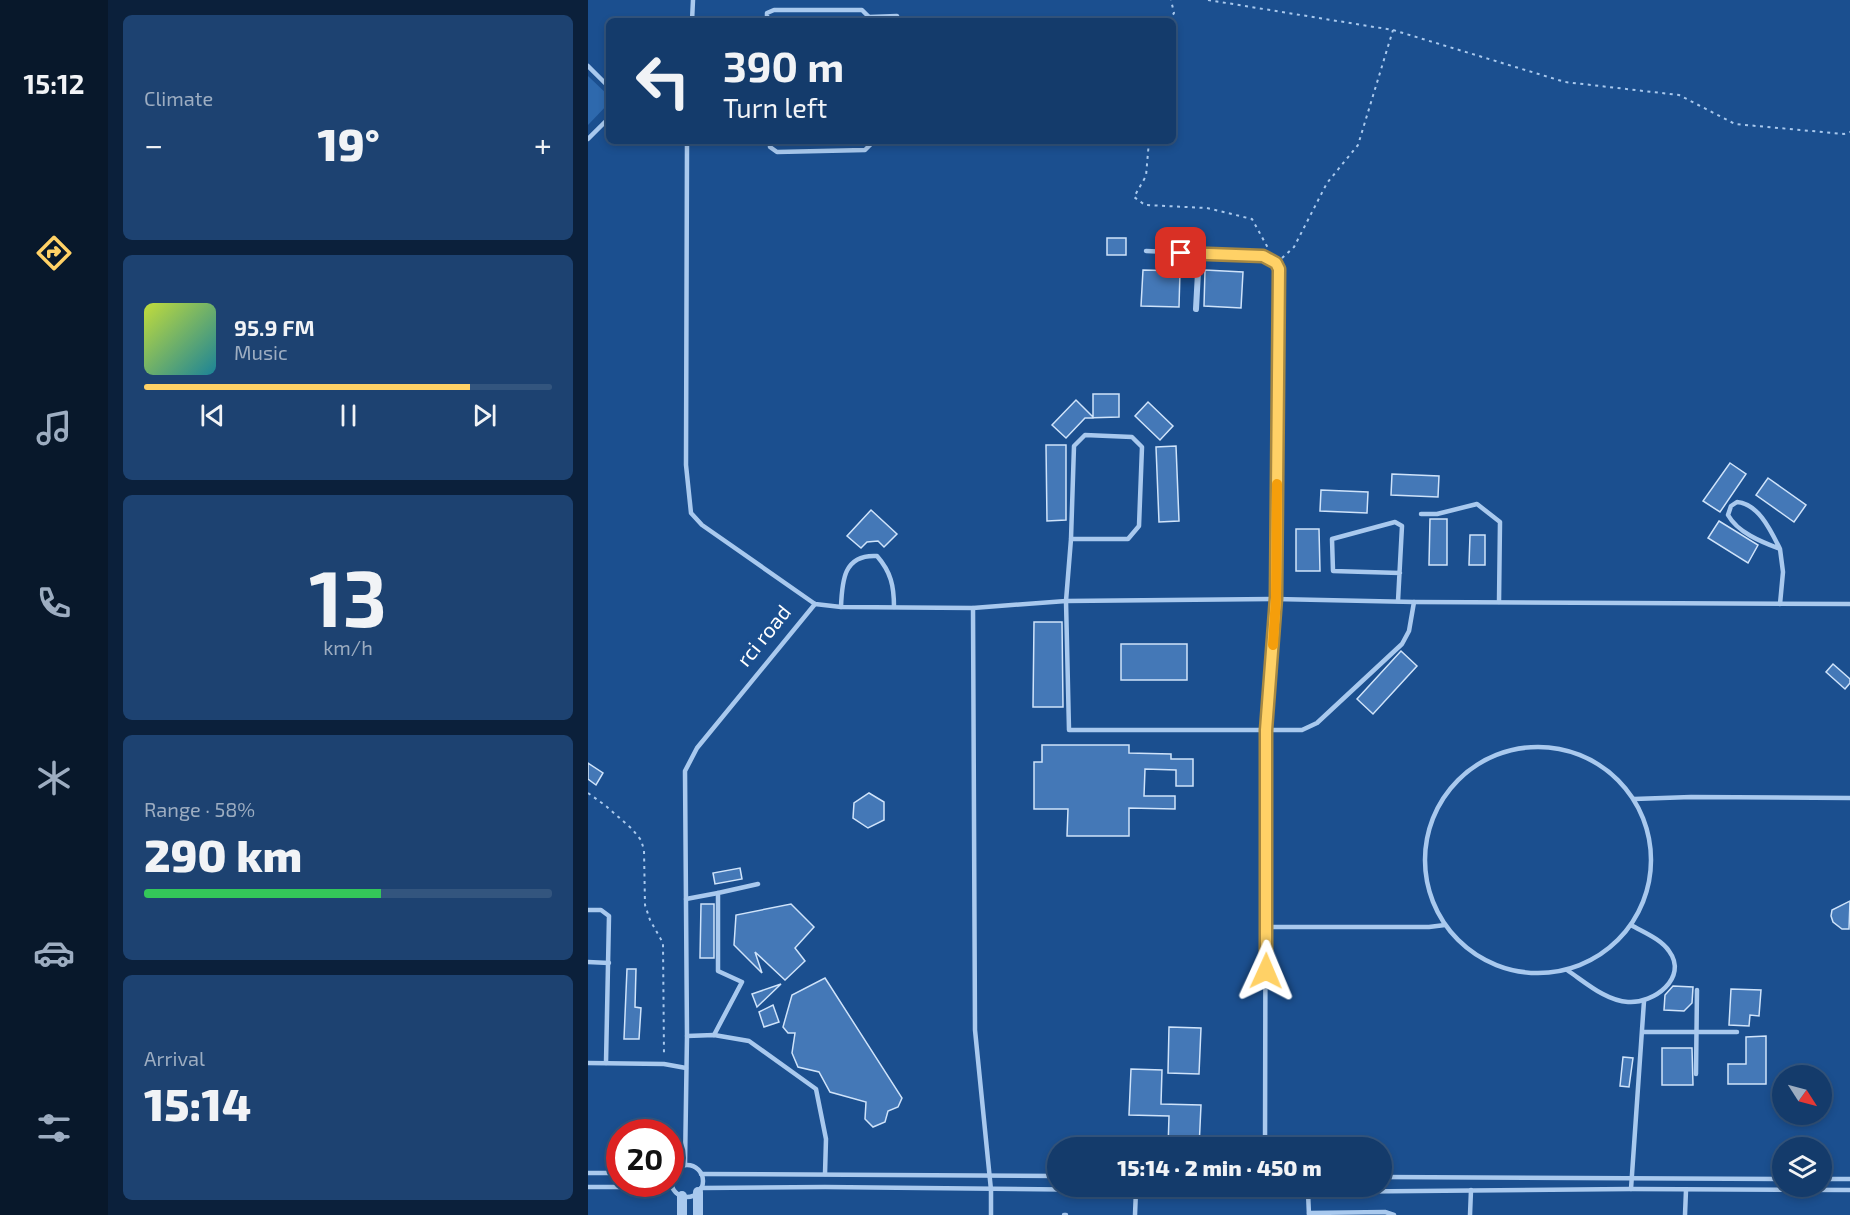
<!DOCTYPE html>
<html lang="en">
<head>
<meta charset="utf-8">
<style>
	:root { --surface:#143b6b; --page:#1d4271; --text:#f1f3f6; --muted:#9dadc1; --line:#33557e; --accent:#ffd166 }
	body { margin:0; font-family:"Exo 2",sans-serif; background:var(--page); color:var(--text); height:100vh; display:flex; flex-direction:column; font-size:22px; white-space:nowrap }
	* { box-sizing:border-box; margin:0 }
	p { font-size:20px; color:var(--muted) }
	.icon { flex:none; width:33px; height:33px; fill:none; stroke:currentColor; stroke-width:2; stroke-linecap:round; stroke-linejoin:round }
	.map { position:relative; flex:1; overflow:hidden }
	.drawer { display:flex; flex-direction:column; gap:15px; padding:15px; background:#0b203b; width:480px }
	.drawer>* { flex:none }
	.banner { position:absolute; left:18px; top:18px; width:570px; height:126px; border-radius:9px; box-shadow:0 3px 9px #0003,0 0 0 2px var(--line); background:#143b6b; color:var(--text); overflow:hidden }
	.needle { width:39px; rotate:126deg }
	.controls { position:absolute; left:1184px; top:1065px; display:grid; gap:12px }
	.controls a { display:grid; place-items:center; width:60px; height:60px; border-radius:50%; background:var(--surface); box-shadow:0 3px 9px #0003,0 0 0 2px var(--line); font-size:30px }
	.speed { position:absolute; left:18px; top:1119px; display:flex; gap:12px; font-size:30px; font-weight:700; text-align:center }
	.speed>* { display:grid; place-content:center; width:78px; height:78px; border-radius:50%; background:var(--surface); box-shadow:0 3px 9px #0003,0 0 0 2px var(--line); line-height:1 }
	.speed .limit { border:9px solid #d22; background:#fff; color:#111 }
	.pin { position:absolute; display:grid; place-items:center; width:51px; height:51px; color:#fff; margin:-26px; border-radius:12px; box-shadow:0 3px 9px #0006 }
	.me { position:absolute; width:66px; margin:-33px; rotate:1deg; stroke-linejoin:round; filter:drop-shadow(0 0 4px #0008) }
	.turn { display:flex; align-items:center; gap:21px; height:126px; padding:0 18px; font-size:27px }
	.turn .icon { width:78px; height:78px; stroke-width:2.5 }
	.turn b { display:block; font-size:42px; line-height:51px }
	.big { font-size:45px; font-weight:800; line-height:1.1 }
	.drawer .tile { flex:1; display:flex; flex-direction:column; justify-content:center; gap:9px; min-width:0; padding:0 21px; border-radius:9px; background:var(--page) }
	.drawer .dial { align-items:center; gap:0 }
	.dial b { font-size:78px; line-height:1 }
	.song { display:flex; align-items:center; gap:18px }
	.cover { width:72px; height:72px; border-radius:9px; background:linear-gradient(135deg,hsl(70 70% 55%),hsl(190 70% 35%)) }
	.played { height:6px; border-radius:3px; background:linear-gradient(90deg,var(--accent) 80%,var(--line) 80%) }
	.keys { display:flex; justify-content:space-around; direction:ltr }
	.heat { display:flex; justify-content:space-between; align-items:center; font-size:33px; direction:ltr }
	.charge { height:9px; border-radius:4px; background:linear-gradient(90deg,#34c759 58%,var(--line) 0) }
	.trip { position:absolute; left:459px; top:1137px; width:345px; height:60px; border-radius:30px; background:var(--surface); box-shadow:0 3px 9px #0003,0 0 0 2px var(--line); font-weight:800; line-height:60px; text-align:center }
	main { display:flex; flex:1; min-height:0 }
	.tabs { display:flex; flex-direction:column; width:108px; justify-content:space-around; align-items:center; background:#08182b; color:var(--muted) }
	.tabs .icon { width:42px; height:42px }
	.tabs .on { color:var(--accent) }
	.tabs b { font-size:27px; color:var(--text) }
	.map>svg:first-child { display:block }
	.green { fill:#2e69ad }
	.building { fill:#4478b7; stroke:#cfe3fa; stroke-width:1.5 }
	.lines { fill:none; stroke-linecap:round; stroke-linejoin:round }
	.path { stroke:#a9c9ee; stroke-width:2; stroke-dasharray:3 4.5; stroke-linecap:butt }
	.service { stroke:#a9c9ee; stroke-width:4.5 }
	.minor { stroke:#a9c9ee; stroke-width:6 }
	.tertiary { stroke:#a9c9ee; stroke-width:10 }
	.route-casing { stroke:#a68842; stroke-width:15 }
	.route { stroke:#ffd166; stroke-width:10 }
	.slow { stroke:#f59e0b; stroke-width:10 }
	.labels { text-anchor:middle; stroke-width:6; stroke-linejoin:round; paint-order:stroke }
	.street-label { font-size:21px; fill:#fff; stroke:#1b4f8f }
</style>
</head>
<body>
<main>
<nav class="tabs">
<b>15:12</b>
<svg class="icon on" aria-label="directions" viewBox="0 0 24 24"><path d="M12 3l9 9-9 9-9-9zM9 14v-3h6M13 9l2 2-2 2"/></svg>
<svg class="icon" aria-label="music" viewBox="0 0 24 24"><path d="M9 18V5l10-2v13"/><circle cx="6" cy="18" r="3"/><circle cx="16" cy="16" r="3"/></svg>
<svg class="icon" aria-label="phone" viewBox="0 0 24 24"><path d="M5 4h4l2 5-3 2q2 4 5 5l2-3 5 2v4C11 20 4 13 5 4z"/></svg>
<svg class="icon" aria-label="climate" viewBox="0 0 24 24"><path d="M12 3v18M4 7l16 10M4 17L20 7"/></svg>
<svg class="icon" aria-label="car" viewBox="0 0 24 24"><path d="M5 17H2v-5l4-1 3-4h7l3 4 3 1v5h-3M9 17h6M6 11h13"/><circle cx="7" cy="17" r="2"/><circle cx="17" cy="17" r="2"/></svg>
<svg class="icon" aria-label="filters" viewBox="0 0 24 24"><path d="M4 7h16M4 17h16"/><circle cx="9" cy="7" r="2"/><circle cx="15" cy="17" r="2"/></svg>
</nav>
<section class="drawer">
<div class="tile"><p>Climate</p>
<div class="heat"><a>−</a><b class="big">19°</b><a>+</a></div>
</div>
<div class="tile">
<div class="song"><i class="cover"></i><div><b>95.9 FM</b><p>Music</p></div></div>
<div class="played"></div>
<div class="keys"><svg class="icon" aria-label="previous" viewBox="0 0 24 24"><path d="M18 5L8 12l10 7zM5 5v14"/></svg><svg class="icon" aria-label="pause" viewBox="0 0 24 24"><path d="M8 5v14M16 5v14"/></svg><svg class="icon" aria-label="next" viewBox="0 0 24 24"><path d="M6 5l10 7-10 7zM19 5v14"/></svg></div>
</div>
<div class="tile dial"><b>13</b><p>km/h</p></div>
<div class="tile"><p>Range · 58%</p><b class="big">290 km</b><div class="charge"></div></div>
<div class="tile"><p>Arrival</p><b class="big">15:14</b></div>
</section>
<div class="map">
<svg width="1262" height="1215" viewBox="0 0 1262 1215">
	<rect width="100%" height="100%" fill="#1b4f8f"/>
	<path class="green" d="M0,76L21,96V103L0,125Z"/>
	<g class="building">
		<rect x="519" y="238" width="19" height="17"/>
		<path d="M555,270L592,271L591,307L553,306Z"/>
		<path d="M617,270L655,272L653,308L616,306Z"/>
		<path d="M505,394H531V417L497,418L478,438L464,425L488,400L505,417Z"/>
		<path d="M560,402L585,426L572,440L547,416Z"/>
		<path d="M458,445H478V520L459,521Z"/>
		<path d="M588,446L591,521L571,522L568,447Z"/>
		<path d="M1142,463L1158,474L1132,512L1115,501Z"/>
		<path d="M804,474L851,476L850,497L803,495Z"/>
		<path d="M1180,478L1218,505L1206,522L1168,495Z"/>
		<path d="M733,490L780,492L779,513L732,511Z"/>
		<path d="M283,510L309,534L296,547L290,541L279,542L273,548L259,536Z"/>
		<path d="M842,519H859V565H841Z"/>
		<path d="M1131,521L1170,545L1160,563L1120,538Z"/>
		<path d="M708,529H731L732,571H708Z"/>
		<path d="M882,535H897V565H881Z"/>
		<path d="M446,622H474L475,707H445Z"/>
		<rect x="533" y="644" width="66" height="36"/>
		<path d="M813,651L829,666L785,714L769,699Z"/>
		<path d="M1245,664L1262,679V683L1257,689L1238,672Z"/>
		<path d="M454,745H541V753L583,754V759H605V786H588V770L557,769L556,796H587V809L541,808V836H479L480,809H446V762H454Z"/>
		<path d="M0,763L15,773L8,785L0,779Z"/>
		<path d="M281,793L296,802V820L280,828L265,818L266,803Z"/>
		<path d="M152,868L154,879L127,884L125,873Z"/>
		<path d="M1262,901L1261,929H1254L1245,922L1243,916L1244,910Z"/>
		<path d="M113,904H126V958H112Z"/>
		<path d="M203,904L226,927L207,948L217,961L197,980L167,952L174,973L146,945L148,915Z"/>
		<path d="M39,969H48L47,1007L53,1008L51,1039H36Z"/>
		<path d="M237,978L314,1098L310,1107L300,1111L297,1122L285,1127L277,1119L278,1102L242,1092L231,1072L210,1067L204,1053L207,1033H200L195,1027L204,995Z"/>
		<path d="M193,984L169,1007L164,994Z"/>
		<path d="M1085,986L1105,987L1104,1003L1096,1011L1076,1010L1077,995Z"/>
		<path d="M1143,989L1173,990L1171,1016L1162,1015L1161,1026L1141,1025Z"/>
		<path d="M185,1005L191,1022L176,1027L171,1012Z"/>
		<path d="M581,1027L613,1028L611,1074L580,1073Z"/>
		<path d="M1178,1036V1084H1140V1064H1158V1037Z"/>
		<path d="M1074,1048H1104L1105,1085H1074Z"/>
		<path d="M1035,1057L1045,1058L1041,1087L1032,1086Z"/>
		<path d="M543,1069L574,1070L573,1104L613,1105L611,1148H580L581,1116L541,1115Z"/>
	</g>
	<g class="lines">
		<g class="path">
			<path d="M620,0L805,30L977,82L1091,95L1147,124L1256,134L1262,132"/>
			<path d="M581,21L586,13L583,0"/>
			<path d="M561,141L558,176L546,197L557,205L619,208L664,219L680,248"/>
			<path d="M694,258L706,247L739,183L770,145L805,30"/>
			<path d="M0,793L18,806L44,829L53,840L56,850L57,905L62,920L75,943L76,1055"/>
		</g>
		<g class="service">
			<path d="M281,17L309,16L310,21"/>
			<path d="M104,21L105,0"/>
			<path d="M179,21V13L186,10H274L281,17V21"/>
			<path d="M0,66L21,87"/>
			<path d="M0,139L21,118"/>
			<path d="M99,141L98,465L103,513L114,525L227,604L253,607L385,608L478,601L688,599L826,602L1262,604"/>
			<path d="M182,141V147L189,152L277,150L286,141"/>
			<path d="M558,251L675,256L688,263L691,269L688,599L678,730L677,1148"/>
			<path d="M833,514H849L889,504L912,522L911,602"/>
			<path d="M483,539H540L551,526L554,447L544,437L497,435L486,446L483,539L478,601L481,730H714L729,723L814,644L821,631L826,602"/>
			<path d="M1192,549C1183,531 1171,504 1149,502L1143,506L1140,515C1150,533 1174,542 1192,549L1195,572L1192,604"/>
			<path d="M810,601L814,526L807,522L744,539L745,571L812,573"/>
			<path d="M253,607C254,580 256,554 289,556C303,572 306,586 306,607"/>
			<path d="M385,608L387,1030L403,1190V1215"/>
			<circle cx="950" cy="860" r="113"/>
			<path d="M1046,799L1103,797L1262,798"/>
			<path d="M98,899L130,893"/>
			<path d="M0,910H13L21,916L18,1063"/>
			<path d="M678,927H841L857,925"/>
			<path d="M0,962L21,963"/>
			<path d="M979,970C997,982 1018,1001 1040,1002C1065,1004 1101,978 1081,951C1073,939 1055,932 1043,925"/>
			<path d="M1055,1032H1149"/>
			<path d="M126,1035L154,982L130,971V893L170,884"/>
			<path d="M99,1036L126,1035L161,1041L228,1089L238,1139L237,1174"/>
			<path d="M0,1063L76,1064L98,1068"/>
			<path d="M1108,1074L1109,990"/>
			<path d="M97,1165L99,1036L97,771L109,748L227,604"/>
			<circle cx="99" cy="1181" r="16"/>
			<path d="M0,1173H32"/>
			<path d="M113,1174L470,1176"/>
			<path d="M794,1177L1194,1179"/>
			<path d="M1233,1179H1262"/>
			<path d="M0,1187H84"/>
			<path d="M113,1188L237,1187L720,1192L1043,1189L1262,1190"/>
			<path d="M1043,1189L1056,1001"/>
			<path d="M720,1192L721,1215"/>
			<path d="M721,1213L797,1212L806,1215"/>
			<path d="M476,1215H478"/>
			<path d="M547,1215L548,1190"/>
			<path d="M882,1215L883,1190"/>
			<path d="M1097,1215L1098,1190"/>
		</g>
		<path class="minor" d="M608,309L611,254"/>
		<g class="tertiary">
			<path d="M94,1196V1215"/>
			<path d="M110,1215V1192"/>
		</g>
	</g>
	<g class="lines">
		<defs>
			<path id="route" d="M593,253L675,256L688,263L691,269L688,598L678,730V971"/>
		</defs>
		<use href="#route" class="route-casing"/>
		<use href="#route" class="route"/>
		<path class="slow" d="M685,645L688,598L689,484"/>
	</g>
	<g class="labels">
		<g class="street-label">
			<text transform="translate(176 636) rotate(-51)" y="7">rci road</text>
		</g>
	</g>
</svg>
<div class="controls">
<a><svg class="needle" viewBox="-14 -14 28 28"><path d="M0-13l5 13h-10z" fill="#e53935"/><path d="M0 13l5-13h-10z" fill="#9dadc1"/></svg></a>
<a><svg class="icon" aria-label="layers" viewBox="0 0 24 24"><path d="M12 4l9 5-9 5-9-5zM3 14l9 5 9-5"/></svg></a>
</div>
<div class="speed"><div class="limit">20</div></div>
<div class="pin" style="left:593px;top:253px;background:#d93025"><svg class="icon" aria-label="arrive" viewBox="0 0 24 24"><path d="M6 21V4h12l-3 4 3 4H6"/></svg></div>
<svg class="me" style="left:678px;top:971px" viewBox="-20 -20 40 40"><path d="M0-17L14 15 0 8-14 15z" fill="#ffd166" stroke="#fff" stroke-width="4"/></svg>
<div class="trip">15:14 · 2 min · 450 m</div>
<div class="banner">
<div class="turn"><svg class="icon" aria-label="left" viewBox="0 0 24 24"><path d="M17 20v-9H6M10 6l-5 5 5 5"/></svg><div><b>390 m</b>Turn left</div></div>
</div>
</div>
</main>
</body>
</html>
